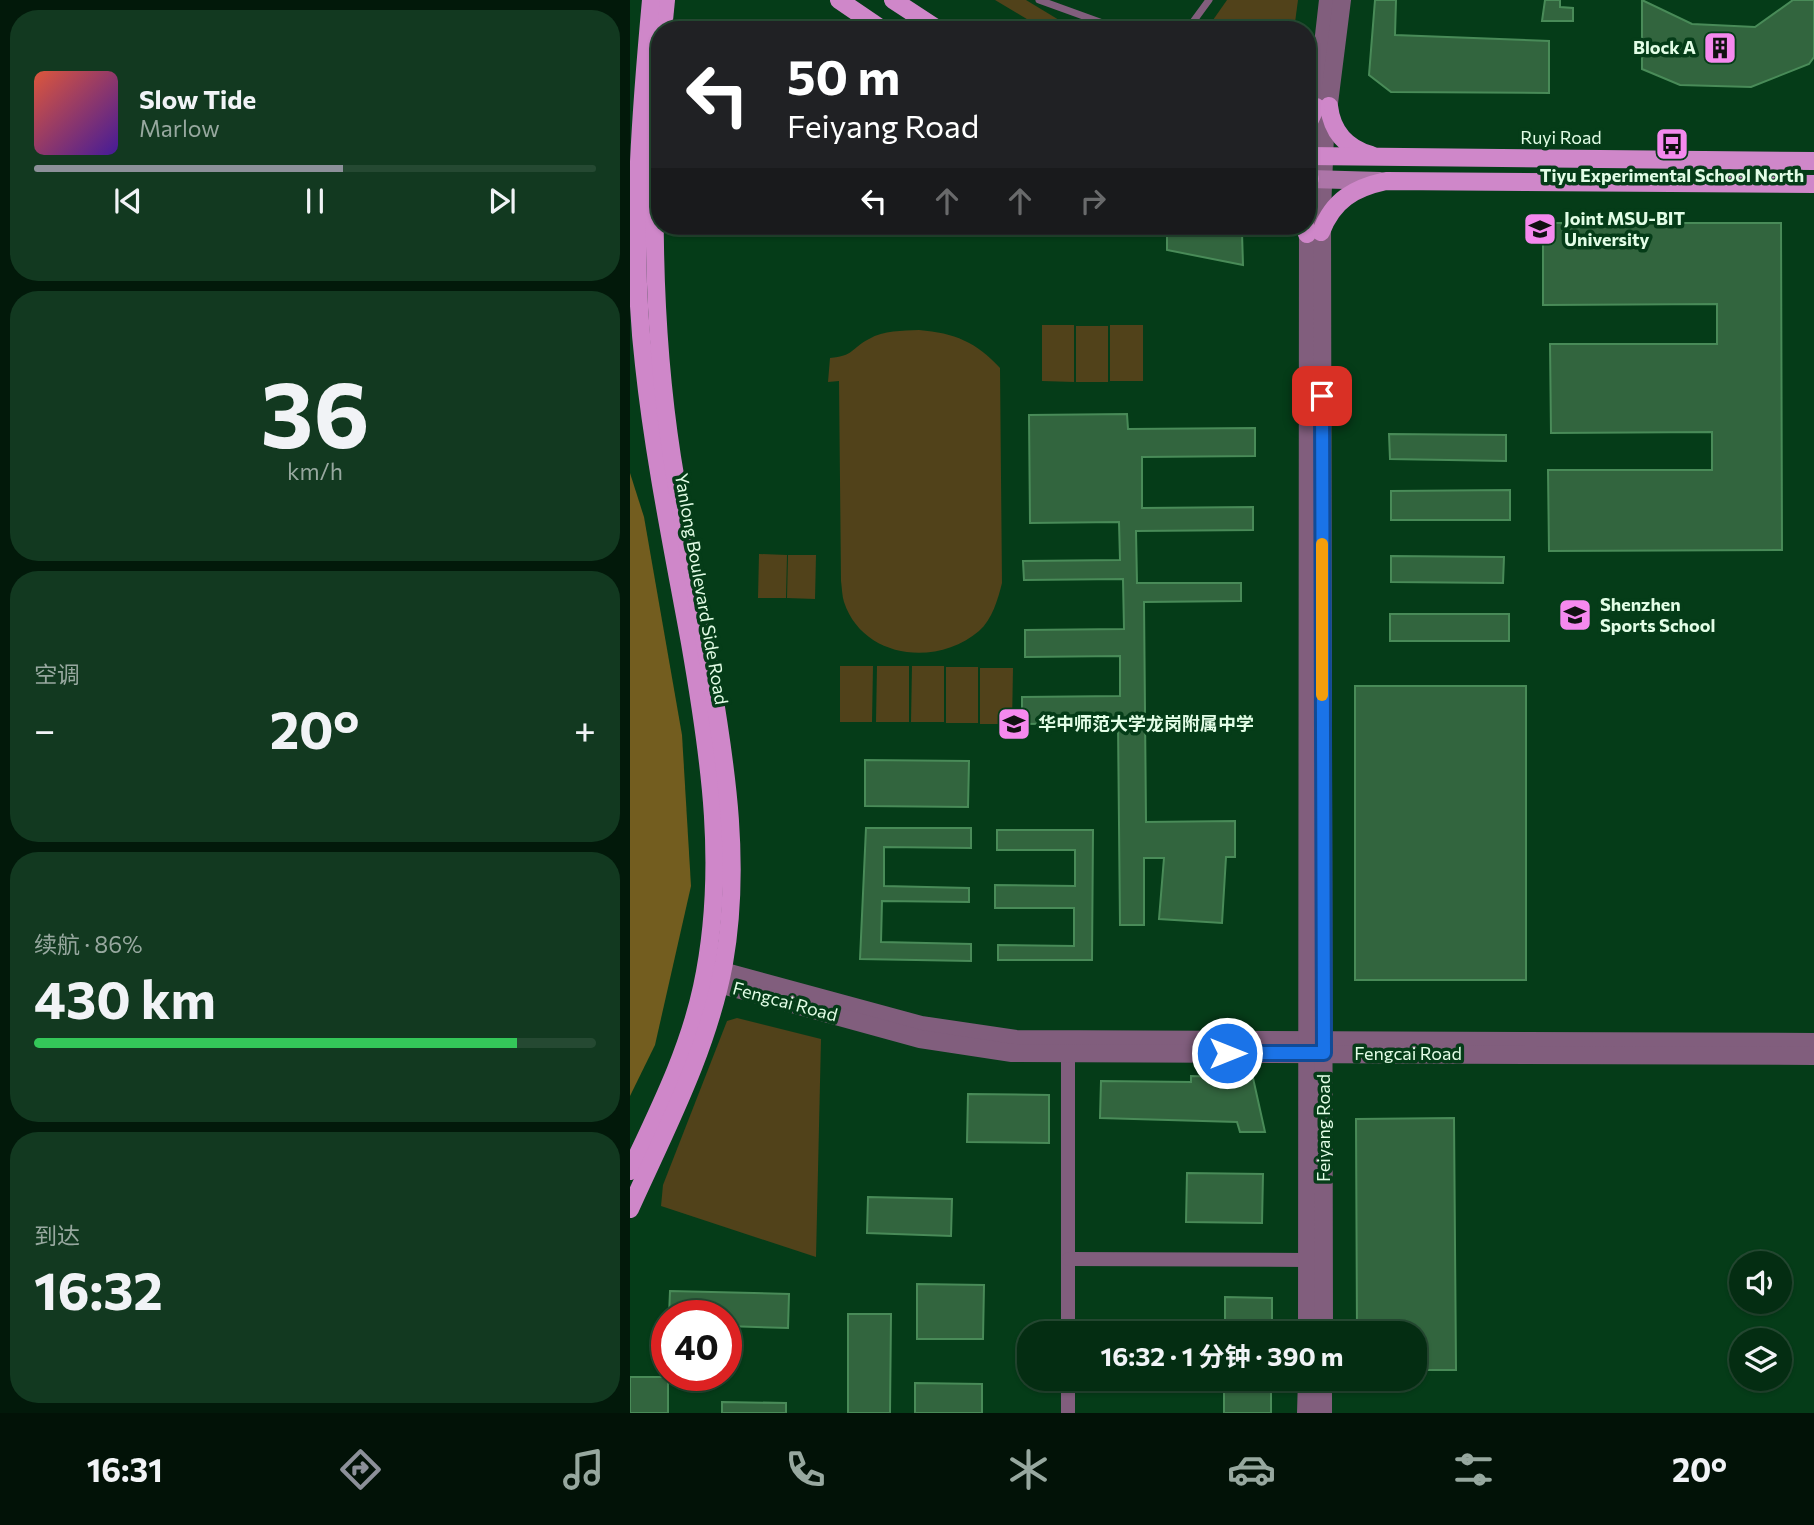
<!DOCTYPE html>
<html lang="zh">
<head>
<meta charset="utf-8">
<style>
	:root { --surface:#042d12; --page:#123920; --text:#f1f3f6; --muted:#97a89f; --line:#254932; --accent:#8c9099 }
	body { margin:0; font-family:Commissioner,"Noto Sans SC",sans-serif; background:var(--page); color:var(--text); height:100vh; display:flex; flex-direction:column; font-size:26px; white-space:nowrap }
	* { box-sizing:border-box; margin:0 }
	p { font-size:23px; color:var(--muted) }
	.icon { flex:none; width:38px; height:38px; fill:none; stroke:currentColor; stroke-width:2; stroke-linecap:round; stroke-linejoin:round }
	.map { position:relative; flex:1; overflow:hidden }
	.sheet { display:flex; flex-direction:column; gap:10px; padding:10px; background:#02190a; width:630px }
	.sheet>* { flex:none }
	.top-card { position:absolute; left:21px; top:21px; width:665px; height:214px; border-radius:28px; box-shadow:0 2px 5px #0004,0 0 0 2px var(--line); background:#202124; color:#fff; overflow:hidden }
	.fabs { position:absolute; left:1099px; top:1251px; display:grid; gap:14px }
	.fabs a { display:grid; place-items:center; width:63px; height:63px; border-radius:50%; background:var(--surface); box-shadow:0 2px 5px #0004,0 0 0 2px var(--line); font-size:35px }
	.speed { position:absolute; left:21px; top:1300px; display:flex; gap:14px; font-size:35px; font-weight:700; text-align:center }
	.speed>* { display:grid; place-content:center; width:91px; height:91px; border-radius:50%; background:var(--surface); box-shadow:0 2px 5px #0004,0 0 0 2px var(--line); line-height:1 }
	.speed .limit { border:10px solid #d22; background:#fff; color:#111 }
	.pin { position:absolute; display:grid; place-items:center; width:60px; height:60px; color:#fff; margin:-30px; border-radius:14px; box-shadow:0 4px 10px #0006 }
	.me { position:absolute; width:77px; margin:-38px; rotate:90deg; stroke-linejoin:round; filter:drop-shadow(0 0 5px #0008) }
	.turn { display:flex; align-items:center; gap:24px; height:147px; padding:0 21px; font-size:32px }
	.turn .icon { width:91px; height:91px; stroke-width:2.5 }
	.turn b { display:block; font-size:49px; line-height:60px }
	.lanes { display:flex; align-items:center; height:66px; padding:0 21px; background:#0003; justify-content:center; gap:35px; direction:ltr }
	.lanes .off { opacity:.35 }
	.big { font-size:52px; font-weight:700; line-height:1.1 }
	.sheet .widget { flex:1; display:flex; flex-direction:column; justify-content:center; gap:10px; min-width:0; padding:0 24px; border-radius:28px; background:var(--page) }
	.sheet .dial { align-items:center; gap:0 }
	.dial b { font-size:91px; line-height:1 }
	.song { display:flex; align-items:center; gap:21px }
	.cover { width:84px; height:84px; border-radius:10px; background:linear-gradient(135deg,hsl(10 70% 55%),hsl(260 70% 35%)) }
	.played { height:7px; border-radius:4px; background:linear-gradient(90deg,var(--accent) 55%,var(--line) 55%) }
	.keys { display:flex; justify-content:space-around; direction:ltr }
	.heat { display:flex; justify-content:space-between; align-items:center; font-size:38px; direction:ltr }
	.charge { height:10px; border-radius:5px; background:linear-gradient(90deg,#34c759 86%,var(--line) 0) }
	.trip { position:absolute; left:387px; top:1321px; width:410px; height:70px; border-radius:28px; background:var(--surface); box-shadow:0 2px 5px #0004,0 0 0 2px var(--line); font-weight:700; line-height:70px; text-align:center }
	.dock { display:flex; height:112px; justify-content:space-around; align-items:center; background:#021207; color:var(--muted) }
	.dock .icon { width:49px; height:49px }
	.dock .on { color:var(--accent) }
	.dock b { font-size:32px; color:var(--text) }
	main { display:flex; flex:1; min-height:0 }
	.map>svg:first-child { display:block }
	.green { fill:#51421a }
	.forest { fill:#735d1f }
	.building { fill:#32653e; stroke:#498b58; stroke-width:2 }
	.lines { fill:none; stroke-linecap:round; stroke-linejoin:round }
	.service { stroke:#815e7d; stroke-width:7 }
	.minor { stroke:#815e7d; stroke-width:14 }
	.tertiary { stroke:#815e7d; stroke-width:18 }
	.secondary { stroke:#ad75a8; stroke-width:18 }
	.primary { stroke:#cf87c9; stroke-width:18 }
	.route-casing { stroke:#114b97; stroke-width:18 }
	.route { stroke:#1a73e8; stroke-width:12 }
	.slow { stroke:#f59e0b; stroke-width:12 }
	.labels { text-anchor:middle; stroke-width:7; stroke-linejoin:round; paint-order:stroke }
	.poi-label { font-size:18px; font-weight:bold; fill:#e2fde6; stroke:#053c18; text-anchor:start }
	.street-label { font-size:18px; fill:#e2fde6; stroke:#053c18 }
</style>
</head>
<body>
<main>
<section class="sheet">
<div class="widget">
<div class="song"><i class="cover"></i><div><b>Slow Tide</b><p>Marlow</p></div></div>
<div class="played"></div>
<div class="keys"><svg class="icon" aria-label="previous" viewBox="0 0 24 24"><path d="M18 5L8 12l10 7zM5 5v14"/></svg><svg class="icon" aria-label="pause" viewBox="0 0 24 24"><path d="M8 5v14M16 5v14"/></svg><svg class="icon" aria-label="next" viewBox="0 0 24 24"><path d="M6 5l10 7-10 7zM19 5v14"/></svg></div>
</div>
<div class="widget dial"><b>36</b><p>km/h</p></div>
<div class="widget"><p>空调</p>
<div class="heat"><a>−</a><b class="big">20°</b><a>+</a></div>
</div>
<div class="widget"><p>续航 · 86%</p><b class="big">430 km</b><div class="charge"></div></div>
<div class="widget"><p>到达</p><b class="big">16:32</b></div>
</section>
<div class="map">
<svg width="1184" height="1413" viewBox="0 0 1184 1413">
	<rect width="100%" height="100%" fill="#053c18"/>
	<g class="green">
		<path d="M365,0H396L434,23L455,30H415Z"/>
		<path d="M597,0H668L664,30H576Z"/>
		<path d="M412,325H444V382L412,381Z"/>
		<rect x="480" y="325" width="33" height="56"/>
		<rect x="446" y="326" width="32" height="56"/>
		<path d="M289,330C325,333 346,342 370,368L372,583C368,599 362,620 349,631C307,667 233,659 214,602C212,596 212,588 211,581L209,381L198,382L200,358C224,356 220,349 239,339C254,330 272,331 289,330Z"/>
		<path d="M129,554L157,555L156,598H128Z"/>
		<path d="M158,555H186L185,599L157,598Z"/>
		<path d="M210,666H243L242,722H210Z"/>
		<path d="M247,666H279V722H246Z"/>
		<path d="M282,666H314V722H281Z"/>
		<rect x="316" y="667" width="32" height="56"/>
		<path d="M350,668H383L382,724H350Z"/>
		<path d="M107,1018L191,1039L186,1257L31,1206L33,1185L97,1021Z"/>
	</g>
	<path class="forest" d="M0,473L14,517L52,735L61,886L25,1045L0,1096Z"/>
	<g class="building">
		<path d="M745,0H766L765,35L919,41V93L761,92L739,75Z"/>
		<path d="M915,0H930V7L943,8V21H912Z"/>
		<path d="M1012,0L1062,24L1125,27L1163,0H1184V57L1179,64L1121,87L1050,85L1012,69Z"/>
		<path d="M913,223H1151L1152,550L919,551L918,470H1082V432L921,433L920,344H1087V304L913,305Z"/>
		<path d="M537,226H576L612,233L613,265L537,250Z"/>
		<path d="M497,414L498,429L625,428V456L512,457V508L623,507V530L506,531L507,583H611V601L514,602L516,822L605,821V857H596L592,923L529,919L534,858H514V925H490L488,723L392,724V697L490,696V656L395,657V630L494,629L493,579L394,580L393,561L490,560L489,522L400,523L399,415Z"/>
		<path d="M759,434L876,435V461L760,459Z"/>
		<path d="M880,490V520H761V491Z"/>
		<path d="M761,556L874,557L873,583L761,582Z"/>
		<rect x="760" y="614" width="119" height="27"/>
		<rect x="725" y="686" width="171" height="294"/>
		<path d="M235,760L339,761L338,807L235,806Z"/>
		<path d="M236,828H341V848L254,847V886L339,888V902L252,901L251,942L341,944V961L230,959Z"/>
		<path d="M367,830H463L462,960H368V945L444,946V908H365V885L445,886V850H367Z"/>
		<path d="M561,1076L623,1078L635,1132H610L607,1122L470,1118L471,1081L561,1082Z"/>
		<path d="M338,1094L419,1095V1143L337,1142Z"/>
		<path d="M824,1118L826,1370H784V1334H727L726,1119Z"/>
		<path d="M557,1173L633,1174L632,1223L556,1222Z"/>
		<path d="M238,1197L322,1199L321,1236L237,1233Z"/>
		<path d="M287,1284L354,1285L353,1339H287Z"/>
		<path d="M40,1291L159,1294L158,1328L96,1326V1316H39Z"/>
		<path d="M595,1297L642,1298V1334H595Z"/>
		<path d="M218,1314H261L260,1413H218Z"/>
		<rect x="0" y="1377" width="38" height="36"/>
		<rect x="594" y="1379" width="47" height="34"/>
		<path d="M285,1383L352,1384V1413H285Z"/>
		<path d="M92,1402L156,1403V1413H92Z"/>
	</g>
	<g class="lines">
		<g class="service">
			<path d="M409,0L492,30"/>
			<path d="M557,30L579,0"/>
		</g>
		<g class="minor">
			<path d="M438,1054V1334"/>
			<path d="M439,1259L677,1260"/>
			<path d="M438,1413V1379"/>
		</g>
		<g class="tertiary">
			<path d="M78,973L92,971L291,1025L386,1039L1184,1042"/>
			<path d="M77,977L89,984L290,1039L382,1053L1184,1056"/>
			<path d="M677,1334L678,210L683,133L698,0"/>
			<path d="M694,1334L692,211L695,135L712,0"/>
			<path d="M676,1413L677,1379"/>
			<path d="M693,1413V1379"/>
		</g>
		<path class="secondary" d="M680,179L750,181"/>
		<g class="primary">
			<path d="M209,0L253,30"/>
			<path d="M263,0L309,30"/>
			<path d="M33,30L36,0"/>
			<path d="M699,106C702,132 716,148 741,155"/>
			<path d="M677,126L686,107"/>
			<path d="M677,156L1184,161"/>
			<path d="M677,179H680"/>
			<path d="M675,226L677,234"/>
			<path d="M691,232C703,200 724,188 756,181L1184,184"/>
			<path d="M0,1171C28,1111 58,1052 72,987C97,871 80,758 60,643C43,550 24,458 14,365C0,245 10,120 21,0"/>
			<path d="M0,1209C36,1129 78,1050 94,963C111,867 97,771 81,677C68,604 54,530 42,457C22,327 21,196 30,64"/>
		</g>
	</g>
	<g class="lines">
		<defs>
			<path id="route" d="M597,1053H694L692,396"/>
		</defs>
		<use href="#route" class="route-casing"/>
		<use href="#route" class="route"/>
		<path class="slow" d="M692,544V695"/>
	</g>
	<defs>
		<symbol id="building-square" viewBox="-11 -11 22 22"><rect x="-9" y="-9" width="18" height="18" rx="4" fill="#f589ee" stroke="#053c18"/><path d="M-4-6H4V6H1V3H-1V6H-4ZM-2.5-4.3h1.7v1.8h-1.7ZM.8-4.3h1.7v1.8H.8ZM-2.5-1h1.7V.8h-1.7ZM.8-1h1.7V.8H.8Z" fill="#111"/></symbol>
		<symbol id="bus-square" viewBox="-11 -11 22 22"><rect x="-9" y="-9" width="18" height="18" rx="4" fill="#f589ee" stroke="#053c18"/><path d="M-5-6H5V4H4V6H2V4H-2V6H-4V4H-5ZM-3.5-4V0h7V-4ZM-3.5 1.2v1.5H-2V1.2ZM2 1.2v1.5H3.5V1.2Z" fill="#111"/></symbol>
		<symbol id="university-square" viewBox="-11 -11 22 22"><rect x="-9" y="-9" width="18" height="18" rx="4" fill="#f589ee" stroke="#053c18"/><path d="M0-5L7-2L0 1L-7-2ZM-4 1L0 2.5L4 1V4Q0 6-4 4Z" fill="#111"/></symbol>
		<symbol id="school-square" viewBox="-11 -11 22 22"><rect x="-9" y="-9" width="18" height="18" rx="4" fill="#f589ee" stroke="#053c18"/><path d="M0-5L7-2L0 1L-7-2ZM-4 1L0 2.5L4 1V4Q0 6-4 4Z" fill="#111"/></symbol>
	</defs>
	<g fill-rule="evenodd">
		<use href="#building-square" x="1071" y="29" width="38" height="38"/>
		<use href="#bus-square" x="1023" y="125" width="38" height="38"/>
		<use href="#university-square" x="891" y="210" width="38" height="38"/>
		<use href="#school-square" x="926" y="596" width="38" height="38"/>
		<use href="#school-square" x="365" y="705" width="38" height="38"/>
	</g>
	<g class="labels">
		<g class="poi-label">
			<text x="1066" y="54" text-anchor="end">Block A</text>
			<text x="1042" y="182" text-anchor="middle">Tiyu Experimental School North</text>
			<text x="934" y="225">Joint MSU-BIT<tspan x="934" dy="21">University</tspan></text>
			<text x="970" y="611">Shenzhen<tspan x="970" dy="21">Sports School</tspan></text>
			<text x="408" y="730">华中师范大学龙岗附属中学</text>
		</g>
		<g class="street-label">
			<text x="931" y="144">Ruyi Road</text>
			<text transform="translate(71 589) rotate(80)" y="6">Yanlong Boulevard Side Road</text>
			<text transform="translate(155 1002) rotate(15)" y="6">Fengcai Road</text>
			<text x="778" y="1060">Fengcai Road</text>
			<text transform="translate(694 1128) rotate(-90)" y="6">Feiyang Road</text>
		</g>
	</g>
</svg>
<div class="fabs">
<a><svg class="icon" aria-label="sound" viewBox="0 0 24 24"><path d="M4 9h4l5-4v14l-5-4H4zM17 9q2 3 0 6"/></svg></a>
<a><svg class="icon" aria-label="layers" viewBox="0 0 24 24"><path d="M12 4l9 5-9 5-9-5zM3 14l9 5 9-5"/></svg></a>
</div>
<div class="speed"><div class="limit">40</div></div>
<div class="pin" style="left:692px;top:396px;background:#d93025"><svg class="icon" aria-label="arrive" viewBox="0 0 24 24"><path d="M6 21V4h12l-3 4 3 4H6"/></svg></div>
<svg class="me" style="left:597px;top:1053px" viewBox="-20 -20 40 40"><circle r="17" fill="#1a73e8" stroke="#fff" stroke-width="3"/><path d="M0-11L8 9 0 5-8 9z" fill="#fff"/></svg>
<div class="trip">16:32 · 1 分钟 · 390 m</div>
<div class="top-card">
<div class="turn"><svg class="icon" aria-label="left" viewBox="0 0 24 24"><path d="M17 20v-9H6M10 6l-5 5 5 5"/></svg><div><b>50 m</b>Feiyang Road</div></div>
<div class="lanes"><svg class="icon" aria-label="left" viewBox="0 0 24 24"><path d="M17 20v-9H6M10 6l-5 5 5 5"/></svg><svg class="icon off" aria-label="ahead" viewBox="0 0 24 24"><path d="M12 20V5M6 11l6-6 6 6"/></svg><svg class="icon off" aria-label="ahead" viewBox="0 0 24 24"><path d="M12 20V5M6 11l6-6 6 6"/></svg><svg class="icon off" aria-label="right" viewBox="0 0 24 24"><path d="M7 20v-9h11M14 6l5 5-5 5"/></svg></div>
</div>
</div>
</main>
<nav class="dock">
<b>16:31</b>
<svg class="icon on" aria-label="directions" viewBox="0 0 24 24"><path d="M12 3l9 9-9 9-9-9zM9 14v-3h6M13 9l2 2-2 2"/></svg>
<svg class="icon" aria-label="music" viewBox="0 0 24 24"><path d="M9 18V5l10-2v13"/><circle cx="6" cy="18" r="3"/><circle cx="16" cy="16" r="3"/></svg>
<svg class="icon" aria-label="phone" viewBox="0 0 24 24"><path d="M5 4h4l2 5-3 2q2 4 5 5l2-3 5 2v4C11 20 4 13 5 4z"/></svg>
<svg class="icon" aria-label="climate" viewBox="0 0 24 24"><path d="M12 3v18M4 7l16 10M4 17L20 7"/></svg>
<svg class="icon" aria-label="car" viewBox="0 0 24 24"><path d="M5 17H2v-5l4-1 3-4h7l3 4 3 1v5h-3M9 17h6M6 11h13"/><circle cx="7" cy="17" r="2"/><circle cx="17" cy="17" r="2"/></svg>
<svg class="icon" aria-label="filters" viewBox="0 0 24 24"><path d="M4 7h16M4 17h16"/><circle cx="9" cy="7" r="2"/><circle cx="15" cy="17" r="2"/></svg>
<b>20°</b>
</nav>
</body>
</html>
